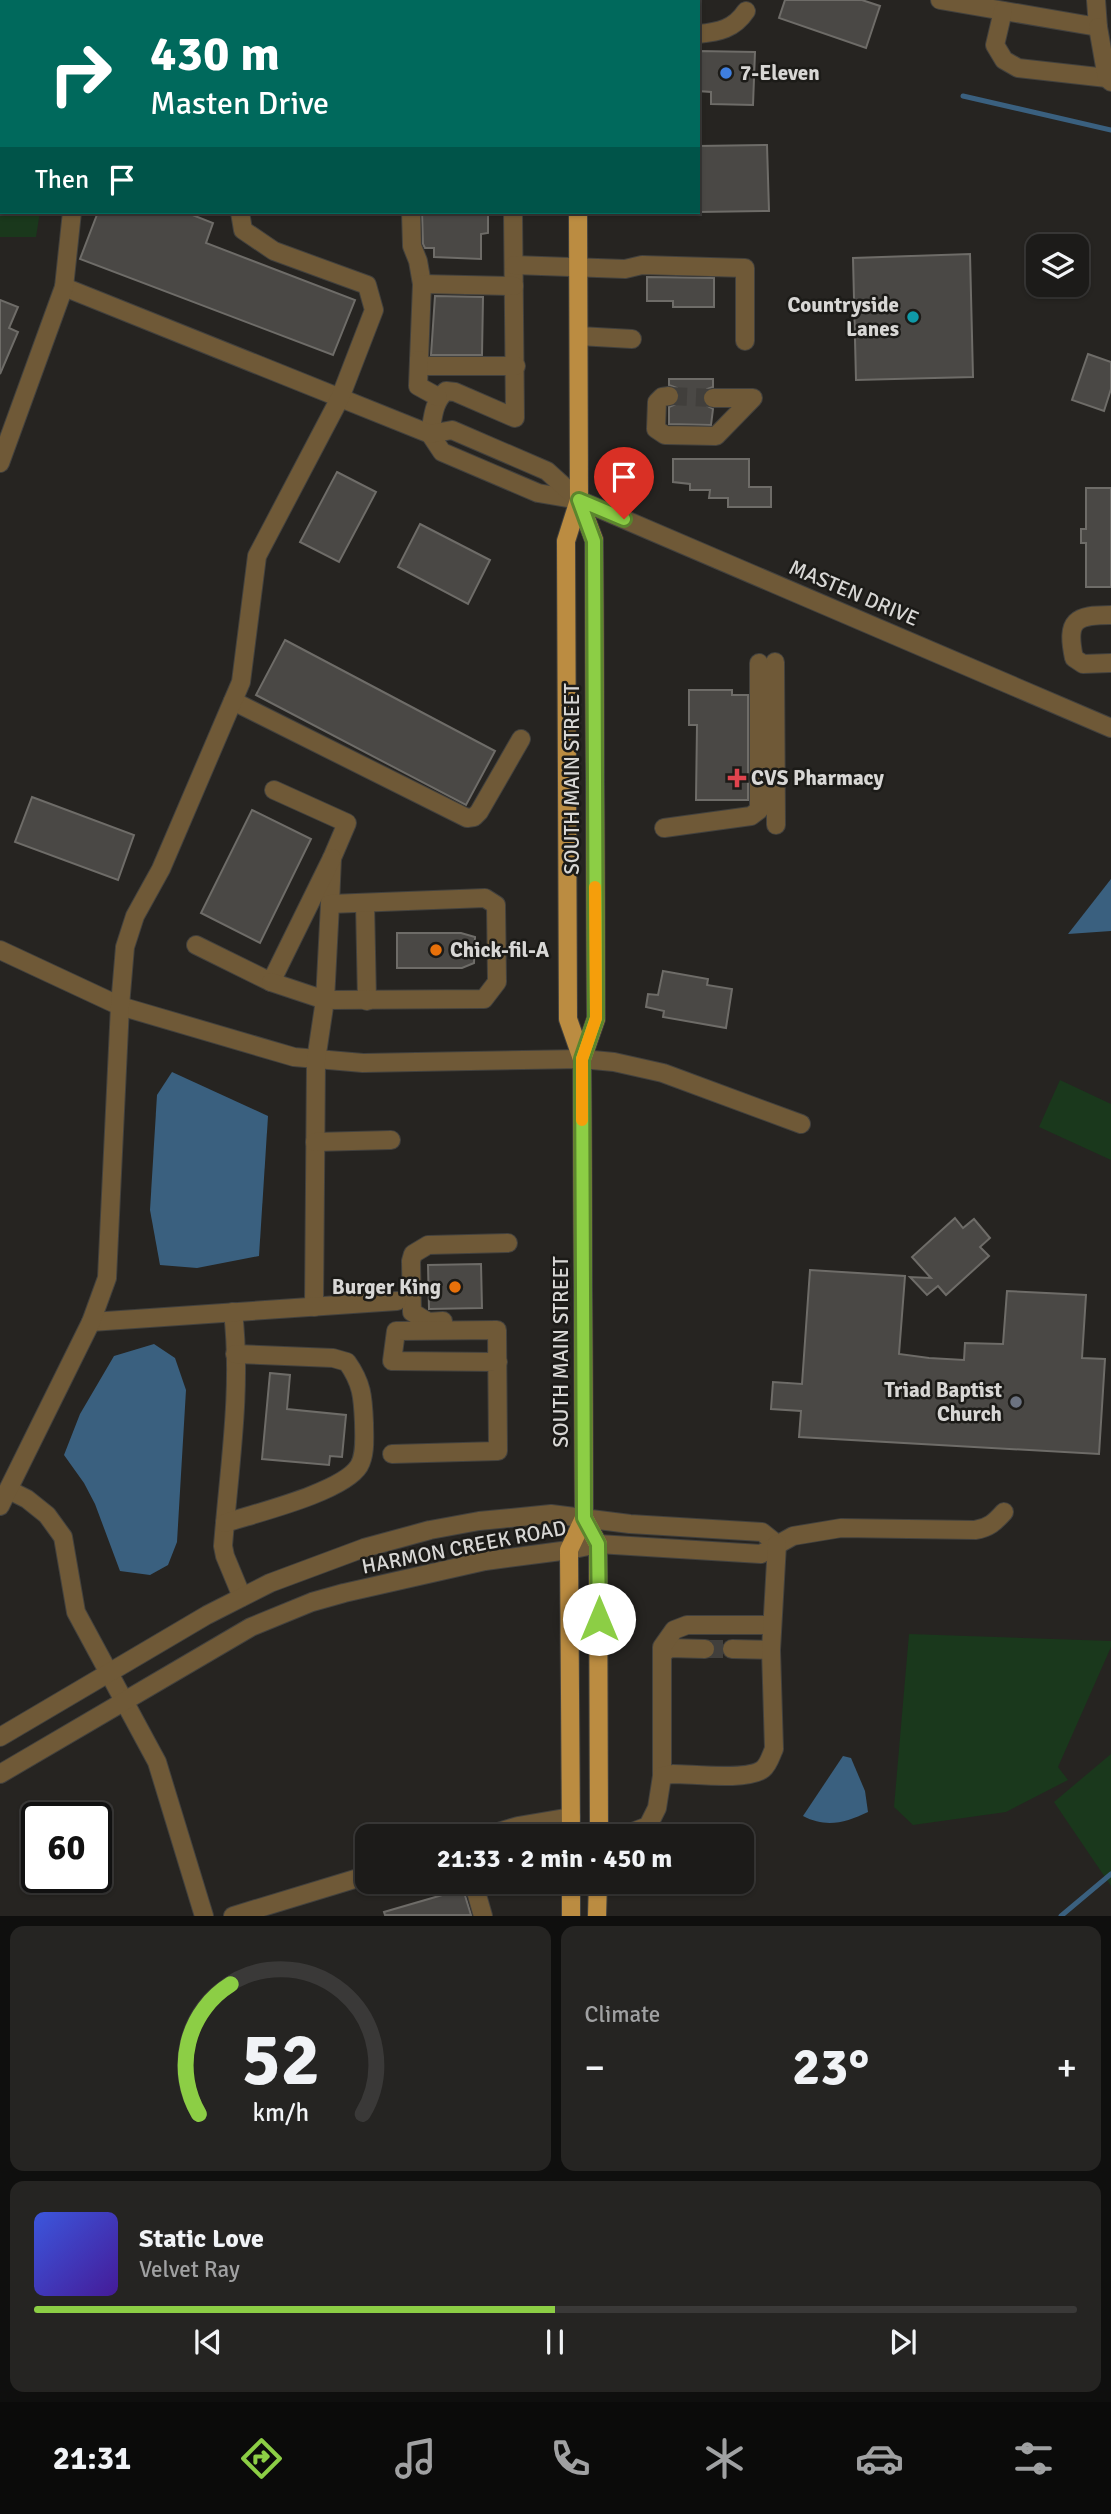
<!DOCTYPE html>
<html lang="en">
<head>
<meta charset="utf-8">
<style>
	:root { --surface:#1c1b19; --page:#252422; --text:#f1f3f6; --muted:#a0a1a2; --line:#3a3938; --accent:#8cce45 }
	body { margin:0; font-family:Signika,sans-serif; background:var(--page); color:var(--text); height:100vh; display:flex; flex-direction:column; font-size:26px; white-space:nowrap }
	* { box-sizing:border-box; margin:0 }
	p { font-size:23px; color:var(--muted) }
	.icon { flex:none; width:38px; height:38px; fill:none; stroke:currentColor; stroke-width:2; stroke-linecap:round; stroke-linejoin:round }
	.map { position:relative; height:1916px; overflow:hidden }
	.panel { display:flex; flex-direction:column; gap:10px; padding:10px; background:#0f0f0e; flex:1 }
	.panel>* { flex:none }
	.banner { position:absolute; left:0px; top:0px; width:700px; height:214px; box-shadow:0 2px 5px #0004,0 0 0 2px var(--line); background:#00695c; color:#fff; overflow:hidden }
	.tools { position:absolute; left:1026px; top:234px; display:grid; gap:14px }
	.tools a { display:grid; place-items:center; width:63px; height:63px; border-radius:14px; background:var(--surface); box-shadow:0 2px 5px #0004,0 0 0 2px var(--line); font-size:35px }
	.speed { position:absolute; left:21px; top:1802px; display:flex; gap:14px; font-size:35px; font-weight:700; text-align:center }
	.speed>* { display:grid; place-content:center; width:91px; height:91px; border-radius:50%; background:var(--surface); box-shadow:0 2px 5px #0004,0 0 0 2px var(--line); line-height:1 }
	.speed .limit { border:4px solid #111; border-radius:10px; background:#fff; color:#111 }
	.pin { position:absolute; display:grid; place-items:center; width:60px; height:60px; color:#fff; margin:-72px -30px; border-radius:50% 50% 50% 0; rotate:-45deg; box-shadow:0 0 7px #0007 }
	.pin .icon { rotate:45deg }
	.me { position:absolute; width:77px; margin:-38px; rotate:0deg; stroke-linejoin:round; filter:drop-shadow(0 0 5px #0008) }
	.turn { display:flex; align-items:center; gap:24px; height:147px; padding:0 35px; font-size:32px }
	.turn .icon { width:91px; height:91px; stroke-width:2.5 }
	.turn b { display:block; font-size:49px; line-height:60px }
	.then { display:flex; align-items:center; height:66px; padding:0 35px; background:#0003; gap:14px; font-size:26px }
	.big { font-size:52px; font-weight:800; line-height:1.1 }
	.panel .card { flex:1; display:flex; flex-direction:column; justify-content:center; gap:10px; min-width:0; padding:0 24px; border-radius:14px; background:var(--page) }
	.panel .dial { align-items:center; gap:0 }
	.dial svg { height:182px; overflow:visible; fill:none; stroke:var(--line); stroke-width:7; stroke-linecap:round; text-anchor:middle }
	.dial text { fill:var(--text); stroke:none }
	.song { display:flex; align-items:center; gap:21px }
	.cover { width:84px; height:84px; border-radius:10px; background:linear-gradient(135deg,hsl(230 70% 55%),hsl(260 70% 35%)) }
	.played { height:7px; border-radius:4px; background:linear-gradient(90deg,var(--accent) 50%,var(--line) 50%) }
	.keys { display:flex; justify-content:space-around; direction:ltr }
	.heat { display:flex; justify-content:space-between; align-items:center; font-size:38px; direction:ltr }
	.panel .tiles { flex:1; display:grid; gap:10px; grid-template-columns:1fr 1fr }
	.card:last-child { grid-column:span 2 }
	.trip { position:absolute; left:355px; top:1824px; width:399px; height:70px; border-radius:14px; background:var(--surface); box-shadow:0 2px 5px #0004,0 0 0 2px var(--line); font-weight:800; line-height:70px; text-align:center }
	.dock { display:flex; height:112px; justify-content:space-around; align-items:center; background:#0b0b0a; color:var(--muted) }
	.dock .icon { width:49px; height:49px }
	.dock .on { color:var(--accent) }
	.dock b { font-size:32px; color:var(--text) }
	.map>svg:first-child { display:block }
	.green { fill:#1a381c }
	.water { fill:#3a607f }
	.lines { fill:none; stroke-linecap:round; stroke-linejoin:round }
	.stream { stroke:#3a607f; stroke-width:5 }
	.building { fill:#4a4845; stroke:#6e6c68; stroke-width:2 }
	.minor-tunnel { stroke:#413f3c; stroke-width:18; stroke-dasharray:18 9; stroke-linecap:butt }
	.minor-casing { stroke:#42413e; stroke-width:20 }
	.major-casing { stroke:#42413e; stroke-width:20 }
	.minor { stroke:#6f5937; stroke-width:18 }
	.major { stroke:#bb8c41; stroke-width:18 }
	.route-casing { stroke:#5b862d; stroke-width:18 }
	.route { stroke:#8cce45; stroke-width:12 }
	.slow { stroke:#f59e0b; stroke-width:12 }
	.shop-dot { fill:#3f7fe0; stroke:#1c1b18; stroke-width:2.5 }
	.culture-dot { fill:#0f9aa8; stroke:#1c1b18; stroke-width:2.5 }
	.health-dot { fill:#e0444e; stroke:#1c1b18; stroke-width:2.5 }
	.food-dot { fill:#e8710a; stroke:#1c1b18; stroke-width:2.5 }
	.worship-dot { fill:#6b7280; stroke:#1c1b18; stroke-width:2.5 }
	.labels { text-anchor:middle; stroke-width:5; stroke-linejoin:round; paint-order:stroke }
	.poi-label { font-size:21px; font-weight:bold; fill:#d8d7d5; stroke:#1c1b18; text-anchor:start }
	.street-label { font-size:21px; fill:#d8d7d5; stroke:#1c1b18 }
</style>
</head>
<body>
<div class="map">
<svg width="1111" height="1916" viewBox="0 0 1111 1916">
	<rect width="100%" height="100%" fill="#262421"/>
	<g class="green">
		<path d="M0,70L2,212H40L36,237H0Z"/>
		<path d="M1060,1080L1111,1104V1160L1039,1127Z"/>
		<path d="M909,1634L1111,1641V1647L1058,1767L1068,1780L1006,1812L913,1825L894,1807Z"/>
		<path d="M1111,1754V1886L1054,1802Z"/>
	</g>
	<g class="water">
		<path d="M1111,879V931L1068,934Z"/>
		<path d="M172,1072L268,1116L259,1256L197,1268L160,1265L150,1210L157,1095Z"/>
		<path d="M154,1344L175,1358L186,1390L177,1542L168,1565L150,1575L120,1571L95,1504L84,1483L64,1455L80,1414L114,1356Z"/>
		<path d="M843,1756L851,1758L865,1791L868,1812C845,1823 826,1828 803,1816Z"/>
	</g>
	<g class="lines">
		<g class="stream">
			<path d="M963,96L1111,130"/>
			<path d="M1061,1916L1111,1874"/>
		</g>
	</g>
	<g class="building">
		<path d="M785,0H862L880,6L866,48L779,18Z"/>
		<path d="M698,51L755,52L753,105L711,104V92L698,91Z"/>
		<path d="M767,145L769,211L698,212V146Z"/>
		<path d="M98,212H185L213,223L206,243L355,300L333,355L80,259Z"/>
		<path d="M422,212H488V233L481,234V259L434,257V248H425L423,244Z"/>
		<path d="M970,254L973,377L856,380L853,258Z"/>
		<path d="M647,277L714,278V307H673V301H647Z"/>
		<path d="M435,296L483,297L482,355H431Z"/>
		<path d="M0,300L18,307L9,328L18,332L0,374Z"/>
		<path d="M1088,354L1111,362V389L1104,411L1072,400Z"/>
		<path d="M669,379H713V387L707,389L702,397L704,404L713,409L711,425L669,424V407L676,404L680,395L677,388L669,385Z"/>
		<path d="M673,459H749V487H771V507H728V498H709L710,490H690V484L673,482Z"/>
		<path d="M337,472L376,492L339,562L300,542Z"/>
		<path d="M1086,488H1111V587H1086V543H1081V529H1086Z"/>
		<path d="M420,524L490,560L468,604L398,567Z"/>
		<path d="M285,640L495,751L466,805L256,695Z"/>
		<path d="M689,690H732V695H748V800H696L697,725H689Z"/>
		<path d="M32,797L134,835L118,880L15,842Z"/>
		<path d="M252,810L311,839L260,943L201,913Z"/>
		<path d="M397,933H461L475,937L474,963L462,968H397Z"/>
		<path d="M663,971L708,979L707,985L732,989L726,1028L663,1017L664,1011L646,1007L648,994L658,995Z"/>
		<path d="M955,1218L963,1228L974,1219L990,1238L980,1247L989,1256L946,1295L938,1286L927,1295L910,1277L931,1278L912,1257Z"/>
		<path d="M481,1264L482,1308L429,1309L428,1265Z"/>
		<path d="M810,1270L905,1276L899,1354L929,1358L964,1360L965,1343L1003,1344L1007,1291L1086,1295L1082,1358L1105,1359L1099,1454L799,1437L801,1411L771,1409L773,1382L802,1384Z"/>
		<path d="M270,1373L290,1375L287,1409L346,1415L342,1457L330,1456L329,1465L262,1459Z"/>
		<path d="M463,1889L471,1915H385L384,1912Z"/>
	</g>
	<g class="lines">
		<g class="minor-tunnel">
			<path d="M669,396L713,398"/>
			<path d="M705,1649H732"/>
		</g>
		<defs>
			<g id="minor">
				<path d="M940,0L1098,27L1096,0"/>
				<path d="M130,2L131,0"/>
				<path d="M357,2L358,0"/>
				<path d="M1003,11L995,45L1004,60L1018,68L1107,78"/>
				<path d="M1098,27L1107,78L1111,82"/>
				<path d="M698,34C719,32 734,29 746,11"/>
				<path d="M0,42H2"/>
				<path d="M411,212L412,246L418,261L422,284"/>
				<path d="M513,212L515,418L455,392L446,391C433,402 433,418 430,434L442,452L538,493L579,500L1111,728"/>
				<path d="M514,265L625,269L642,265L745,268V341"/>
				<path d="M514,286L422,284L419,360L425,366H516"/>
				<path d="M64,287L430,434L452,430L547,471L579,500"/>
				<path d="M579,336L632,339"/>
				<path d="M419,360L418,386L438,397"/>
				<path d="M669,396L662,397L657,402L656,429L665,435L716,436L753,398H713"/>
				<path d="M0,463L64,287L72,212"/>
				<path d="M1111,615C1075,615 1066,620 1074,658L1083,664L1111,663"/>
				<path d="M775,662L776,825"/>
				<path d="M233,701L467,818L474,817L479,812L521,739"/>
				<path d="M274,790L347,823L332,858L330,904"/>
				<path d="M664,828L751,816L759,810V663"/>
				<path d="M365,903L367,1001"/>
				<path d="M196,945L271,982L332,858"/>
				<path d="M0,950L120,1006L294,1057L363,1063L582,1059L614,1062L663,1073L801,1124"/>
				<path d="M271,982L325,1000L484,999L497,982L496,905L485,898L330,904L325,1000L316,1060L314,1307"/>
				<path d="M315,1142L391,1140"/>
				<path d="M233,1312C242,1389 229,1469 223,1546L225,1556L242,1597"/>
				<path d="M443,1321L428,1322L412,1312L411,1261L413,1254L428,1245L508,1243"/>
				<path d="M91,1322L397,1301"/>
				<path d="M392,1454L498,1451L497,1330L396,1331L392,1361L498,1362"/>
				<path d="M9,1490L27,1499L47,1515L63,1537L76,1612L157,1762L204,1916"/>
				<path d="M0,1506L91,1322L107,1278L120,1006L125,947L135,916L161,869L241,682L257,556L340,398L374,310L367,285L274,251L243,230L240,212"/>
				<path d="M225,1523C256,1513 343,1492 359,1466C366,1454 364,1436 364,1423C363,1397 362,1383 347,1362L333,1358L235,1354"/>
				<path d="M732,1649L771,1650"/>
				<path d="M662,1655L669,1648L705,1649"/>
				<path d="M0,1737L207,1615L270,1583L364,1548L430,1530L479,1521L551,1514L630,1524L762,1532L777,1544"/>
				<path d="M0,1774L251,1627L312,1602L344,1593L485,1561L569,1550L598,1544L761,1554L793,1536L841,1528L975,1530C989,1528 995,1522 1004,1512"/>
				<path d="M662,1776V1647L674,1630L687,1625H772"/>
				<path d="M600,1834L630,1833L648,1826L657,1808L662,1776L673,1774C694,1774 748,1781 763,1769C769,1764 771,1755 774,1749L771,1650L777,1544"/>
				<path d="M485,1836L518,1826L571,1817"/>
				<path d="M473,1881L483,1916"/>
				<path d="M233,1916L368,1875"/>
			</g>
			<g id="major">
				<path d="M577,2V0"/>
				<path d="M579,500L594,540L596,1019L582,1059"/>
				<path d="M584,1518L598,1544L599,1836"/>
				<path d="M571,1836L569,1550L584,1518L582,1059L568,1019L566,541L579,500L578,212"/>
				<path d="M571,1881V1916"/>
				<path d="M597,1916L598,1881"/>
			</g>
		</defs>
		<use href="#minor" class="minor-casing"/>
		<use href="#major" class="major-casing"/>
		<use href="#minor" class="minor"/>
		<use href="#major" class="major"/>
	</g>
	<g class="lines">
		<defs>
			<path id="route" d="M599,1619L598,1544L584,1518L582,1059L596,1018L594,541L579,500L624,519"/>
		</defs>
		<use href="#route" class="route-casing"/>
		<use href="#route" class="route"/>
		<path class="slow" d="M582,1120V1059L596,1018L595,887"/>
	</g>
	<circle class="shop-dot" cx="726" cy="73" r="7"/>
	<circle class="culture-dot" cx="913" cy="317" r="7"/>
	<path class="health-dot" d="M733.5 767.5h7v7h7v7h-7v7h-7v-7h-7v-7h7z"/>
	<g class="food-dot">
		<circle cx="436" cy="950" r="7"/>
		<circle cx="455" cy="1287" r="7"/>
	</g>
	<circle class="worship-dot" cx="1016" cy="1402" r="7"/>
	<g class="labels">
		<g class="poi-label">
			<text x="740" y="80">7-Eleven</text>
			<text x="899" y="312" text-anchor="end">Countryside<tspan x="899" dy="24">Lanes</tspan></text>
			<text x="751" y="785">CVS Pharmacy</text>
			<text x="450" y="957">Chick-fil-A</text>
			<text x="441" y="1294" text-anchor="end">Burger King</text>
			<text x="1002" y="1397" text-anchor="end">Triad Baptist<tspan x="1002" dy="24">Church</tspan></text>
		</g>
		<g class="street-label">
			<text transform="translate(854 593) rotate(23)" y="7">MASTEN DRIVE</text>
			<text transform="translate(572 779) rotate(-90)" y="7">SOUTH MAIN STREET</text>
			<text transform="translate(561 1352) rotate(-90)" y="7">SOUTH MAIN STREET</text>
			<text transform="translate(464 1547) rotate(-11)" y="7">HARMON CREEK ROAD</text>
		</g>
	</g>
</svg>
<div class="tools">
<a><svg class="icon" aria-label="layers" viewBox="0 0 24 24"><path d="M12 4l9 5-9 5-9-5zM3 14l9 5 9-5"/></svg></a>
</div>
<div class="speed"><div class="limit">60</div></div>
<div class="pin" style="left:624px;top:519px;background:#d93025"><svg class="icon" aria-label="arrive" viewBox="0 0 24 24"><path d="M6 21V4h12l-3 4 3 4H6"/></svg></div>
<svg class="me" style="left:599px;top:1619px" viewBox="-20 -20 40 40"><circle r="19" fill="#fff"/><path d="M0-13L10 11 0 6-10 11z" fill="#8cce45"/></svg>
<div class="trip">21:33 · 2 min · 450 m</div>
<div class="banner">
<div class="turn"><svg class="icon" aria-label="right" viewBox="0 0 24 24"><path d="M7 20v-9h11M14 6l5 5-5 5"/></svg><div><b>430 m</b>Masten Drive</div></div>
<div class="then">Then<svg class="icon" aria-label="arrive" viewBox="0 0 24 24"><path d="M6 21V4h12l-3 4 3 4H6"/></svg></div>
</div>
</div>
<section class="panel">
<div class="tiles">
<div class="card dial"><svg viewBox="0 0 100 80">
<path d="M14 69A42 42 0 1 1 86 69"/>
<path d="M14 69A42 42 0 0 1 28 12" stroke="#8cce45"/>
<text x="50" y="56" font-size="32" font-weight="700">52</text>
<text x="50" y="72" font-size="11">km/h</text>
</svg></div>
<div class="card"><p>Climate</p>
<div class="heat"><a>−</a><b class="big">23°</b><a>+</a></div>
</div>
<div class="card">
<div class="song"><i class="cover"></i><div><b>Static Love</b><p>Velvet Ray</p></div></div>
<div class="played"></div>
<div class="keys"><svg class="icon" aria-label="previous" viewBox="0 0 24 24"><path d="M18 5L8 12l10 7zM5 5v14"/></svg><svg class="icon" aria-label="pause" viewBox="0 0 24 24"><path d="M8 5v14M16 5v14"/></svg><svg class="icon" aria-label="next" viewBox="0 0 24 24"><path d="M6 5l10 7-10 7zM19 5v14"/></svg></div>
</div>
</div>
</section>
<nav class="dock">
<b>21:31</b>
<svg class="icon on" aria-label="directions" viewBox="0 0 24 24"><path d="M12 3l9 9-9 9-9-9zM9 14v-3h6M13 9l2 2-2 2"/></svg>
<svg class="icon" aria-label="music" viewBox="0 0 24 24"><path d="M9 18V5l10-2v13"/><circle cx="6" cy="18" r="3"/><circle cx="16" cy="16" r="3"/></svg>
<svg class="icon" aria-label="phone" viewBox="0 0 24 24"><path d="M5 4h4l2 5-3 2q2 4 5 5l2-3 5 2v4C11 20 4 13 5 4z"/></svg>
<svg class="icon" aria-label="climate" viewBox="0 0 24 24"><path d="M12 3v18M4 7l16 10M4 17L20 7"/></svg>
<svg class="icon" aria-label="car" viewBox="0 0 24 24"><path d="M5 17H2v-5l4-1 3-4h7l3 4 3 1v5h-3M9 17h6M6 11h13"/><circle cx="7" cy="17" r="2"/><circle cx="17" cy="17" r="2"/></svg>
<svg class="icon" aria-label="filters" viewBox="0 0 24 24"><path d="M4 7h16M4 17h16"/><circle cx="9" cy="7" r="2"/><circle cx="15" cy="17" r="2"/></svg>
</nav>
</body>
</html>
